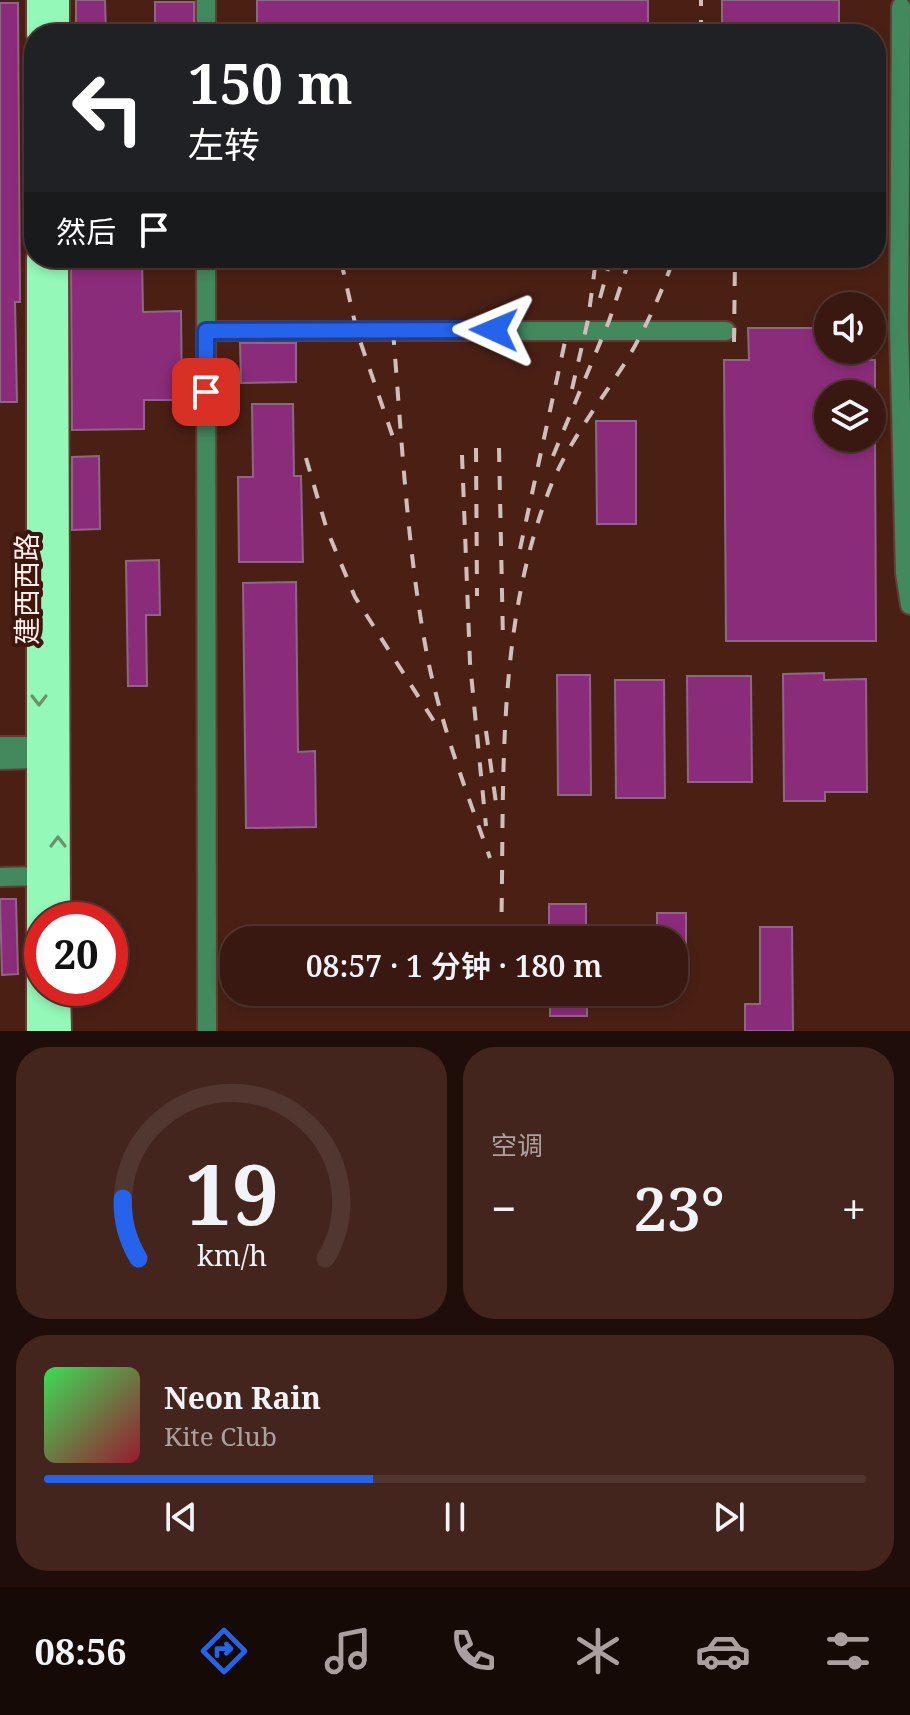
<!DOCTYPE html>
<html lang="zh">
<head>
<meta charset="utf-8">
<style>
	:root { --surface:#381810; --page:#43251e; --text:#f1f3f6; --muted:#aba09f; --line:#523730; --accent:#2563eb }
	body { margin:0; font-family:"Noto Serif","Noto Sans SC",serif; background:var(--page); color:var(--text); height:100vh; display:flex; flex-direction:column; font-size:30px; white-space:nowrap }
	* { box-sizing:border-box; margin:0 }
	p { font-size:26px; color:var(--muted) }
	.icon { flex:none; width:44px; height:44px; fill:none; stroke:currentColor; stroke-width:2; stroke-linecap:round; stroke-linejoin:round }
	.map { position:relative; height:1031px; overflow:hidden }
	.drawer { display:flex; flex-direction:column; gap:16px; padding:16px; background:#1f0d09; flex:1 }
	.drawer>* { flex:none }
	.banner { position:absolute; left:24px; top:24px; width:862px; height:244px; border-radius:32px; box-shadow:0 4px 12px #0003,0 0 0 2px var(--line); background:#202124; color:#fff; overflow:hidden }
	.tools { position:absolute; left:814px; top:292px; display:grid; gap:16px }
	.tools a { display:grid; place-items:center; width:72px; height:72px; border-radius:50%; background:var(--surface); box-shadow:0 4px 12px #0003,0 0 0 2px var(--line); font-size:40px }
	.speed { position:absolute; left:24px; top:902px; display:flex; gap:16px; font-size:40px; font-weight:700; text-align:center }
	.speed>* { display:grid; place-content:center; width:104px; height:104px; border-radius:50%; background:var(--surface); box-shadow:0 4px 12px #0003,0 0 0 2px var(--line); line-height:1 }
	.speed .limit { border:12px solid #d22; background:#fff; color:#111 }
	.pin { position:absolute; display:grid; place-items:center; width:68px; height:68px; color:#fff; margin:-34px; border-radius:16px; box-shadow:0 4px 12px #0006 }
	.me { position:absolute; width:88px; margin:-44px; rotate:271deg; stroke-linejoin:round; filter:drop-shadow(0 0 6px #0008) }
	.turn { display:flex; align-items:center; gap:28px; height:168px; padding:0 32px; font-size:36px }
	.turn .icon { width:104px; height:104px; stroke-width:2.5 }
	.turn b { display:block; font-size:56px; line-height:68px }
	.then { display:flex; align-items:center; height:76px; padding:0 32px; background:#0003; gap:16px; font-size:30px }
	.big { font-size:60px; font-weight:600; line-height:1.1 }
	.drawer .widget { flex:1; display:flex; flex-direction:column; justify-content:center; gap:12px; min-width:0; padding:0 28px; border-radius:32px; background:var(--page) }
	.drawer .dial { align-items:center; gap:0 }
	.dial svg { height:208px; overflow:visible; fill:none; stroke:var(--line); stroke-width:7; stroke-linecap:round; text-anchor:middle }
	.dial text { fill:var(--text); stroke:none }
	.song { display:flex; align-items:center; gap:24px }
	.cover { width:96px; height:96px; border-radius:12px; background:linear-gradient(135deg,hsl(130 70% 55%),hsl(350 70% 35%)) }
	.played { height:8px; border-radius:4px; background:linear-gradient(90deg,var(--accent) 40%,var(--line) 40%) }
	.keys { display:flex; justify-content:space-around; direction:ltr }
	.heat { display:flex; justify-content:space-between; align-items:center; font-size:44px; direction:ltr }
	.drawer .tiles { flex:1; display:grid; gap:16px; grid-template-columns:1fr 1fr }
	.widget:last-child { grid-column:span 2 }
	.trip { position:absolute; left:220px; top:926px; width:468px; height:80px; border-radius:32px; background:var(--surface); box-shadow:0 4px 12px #0003,0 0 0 2px var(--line); font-weight:600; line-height:80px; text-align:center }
	.tabs { display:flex; height:128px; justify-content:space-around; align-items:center; background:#160a06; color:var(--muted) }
	.tabs .icon { width:56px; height:56px }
	.tabs .on { color:var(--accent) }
	.tabs b { font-size:36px; color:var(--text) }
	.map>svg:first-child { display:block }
	.building { fill:#8b2c7b; stroke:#8e6685; stroke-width:2 }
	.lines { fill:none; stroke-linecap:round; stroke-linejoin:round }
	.minor-casing { stroke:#633d33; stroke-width:22 }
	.highway-casing { stroke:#633d33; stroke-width:28 }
	.minor { stroke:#42895e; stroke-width:18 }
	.highway { stroke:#93f8b8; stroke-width:24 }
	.rail { stroke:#d1beb9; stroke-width:4; stroke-dasharray:14 14; stroke-linecap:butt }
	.oneway { stroke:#6d926a }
	.route-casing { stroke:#184099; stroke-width:20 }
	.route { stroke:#2563eb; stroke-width:14 }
	.labels { text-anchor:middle; stroke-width:8; stroke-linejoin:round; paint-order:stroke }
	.street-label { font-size:28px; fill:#fbefec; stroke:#3f160b }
</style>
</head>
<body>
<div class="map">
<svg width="910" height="1031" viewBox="0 0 910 1031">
	<rect width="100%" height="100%" fill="#4a2015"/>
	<g class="building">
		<path d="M76,0H105L106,34H76Z"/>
		<rect x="257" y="0" width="391" height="34"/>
		<rect x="722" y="0" width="117" height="34"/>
		<rect x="155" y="2" width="39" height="32"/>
		<path d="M0,3H18L20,302H15L17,402H0Z"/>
		<path d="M71,258H142L143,312L181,311L182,400H144V429L72,430Z"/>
		<path d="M748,328H828V350H845V360H875V394H828V438H875L876,641H726L724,360H749Z"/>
		<path d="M240,343H296V382L241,383Z"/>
		<path d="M252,404H293L294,476H301L303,562H239L238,477H253Z"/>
		<path d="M596,421H636V524H597Z"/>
		<path d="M99,456L100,529L72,530V457Z"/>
		<path d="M159,560L160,615H146L147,686H128L126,561Z"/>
		<path d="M296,582L298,752L315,751L316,827L246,828L243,583Z"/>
		<path d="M824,673V680L866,679L867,792H825V801H784L783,674Z"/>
		<path d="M557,675H590L591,795H558Z"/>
		<path d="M687,676H751L752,782H688Z"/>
		<path d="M615,680H664L665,798H616Z"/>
		<path d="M0,899H16L18,974L2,975Z"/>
		<rect x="549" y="904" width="37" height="36"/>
		<path d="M657,913H686V977H674V940H657Z"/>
		<path d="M760,927H792L793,1031H745V1004H760Z"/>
		<rect x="550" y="992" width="37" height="24"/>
	</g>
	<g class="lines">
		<defs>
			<g id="minor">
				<path d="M206,0V34"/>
				<path d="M901,7L899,328L905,573L910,605"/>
				<path d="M206,258L207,1031"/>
				<path d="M206,331H726"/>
				<path d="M0,746H39"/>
				<path d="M0,760L39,759"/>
				<path d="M0,877L39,876"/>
			</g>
			<g id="highway">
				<path d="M39,34V0"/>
				<path d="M57,34V0"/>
				<path d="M56,258L58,920"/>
				<path d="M58,988L59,1031"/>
				<path d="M39,1031V258"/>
			</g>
		</defs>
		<use href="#minor" class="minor-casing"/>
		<use href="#highway" class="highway-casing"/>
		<use href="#minor" class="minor"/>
		<use href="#highway" class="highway"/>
		<g class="rail">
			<path d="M701,34V0"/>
			<path d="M341,261L357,332L395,443"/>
			<path d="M600,298L611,258"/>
			<path d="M393,331C402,440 407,552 428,660C442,728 467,793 490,858"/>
			<path d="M734,342L735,258"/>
			<path d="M572,389L588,320L595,267"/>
			<path d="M476,448L477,596"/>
			<path d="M499,448L503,640"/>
			<path d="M462,455L470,663L486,826"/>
			<path d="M553,456L609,321L630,258"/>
			<path d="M306,458L327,530L355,597L437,726"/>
			<path d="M520,549L566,337"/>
			<path d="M486,731L496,803"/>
			<path d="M501,940C505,789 494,631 550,488C569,441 598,405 625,363C645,330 661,294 674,258"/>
		</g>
	</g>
	<defs><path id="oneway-chevron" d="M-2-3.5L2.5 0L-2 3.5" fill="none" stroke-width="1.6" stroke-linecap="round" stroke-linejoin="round" transform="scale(2)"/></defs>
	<g class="oneway">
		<use href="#oneway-chevron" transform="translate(39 700) rotate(90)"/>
		<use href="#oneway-chevron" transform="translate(58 842) rotate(-90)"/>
	</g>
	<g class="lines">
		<defs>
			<path id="route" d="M206,392V331L494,330"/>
		</defs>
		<use href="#route" class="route-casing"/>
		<use href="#route" class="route"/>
	</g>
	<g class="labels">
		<g class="street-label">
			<text transform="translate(27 589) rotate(-90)" y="10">建西西路</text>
		</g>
	</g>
</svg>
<div class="tools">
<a><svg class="icon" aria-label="sound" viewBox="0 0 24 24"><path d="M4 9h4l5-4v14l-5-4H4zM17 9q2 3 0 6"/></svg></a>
<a><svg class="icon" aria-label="layers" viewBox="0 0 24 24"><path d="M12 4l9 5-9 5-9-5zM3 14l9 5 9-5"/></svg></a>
</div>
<div class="speed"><div class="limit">20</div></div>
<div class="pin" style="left:206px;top:392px;background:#d93025"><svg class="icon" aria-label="arrive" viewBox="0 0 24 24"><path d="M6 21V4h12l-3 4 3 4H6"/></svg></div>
<svg class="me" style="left:494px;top:330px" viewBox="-20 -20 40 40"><path d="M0-17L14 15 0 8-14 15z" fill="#2563eb" stroke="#fff" stroke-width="4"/></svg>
<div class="trip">08:57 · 1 分钟 · 180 m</div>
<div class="banner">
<div class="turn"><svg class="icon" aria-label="left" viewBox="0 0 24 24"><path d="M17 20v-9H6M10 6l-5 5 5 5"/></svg><div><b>150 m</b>左转</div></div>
<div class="then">然后<svg class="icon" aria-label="arrive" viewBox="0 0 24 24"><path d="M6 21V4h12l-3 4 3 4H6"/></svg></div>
</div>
</div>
<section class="drawer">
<div class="tiles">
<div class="widget dial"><svg viewBox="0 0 100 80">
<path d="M14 69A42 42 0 1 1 86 69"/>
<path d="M14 69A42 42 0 0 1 8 46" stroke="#2563eb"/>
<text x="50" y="56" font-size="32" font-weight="700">19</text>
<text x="50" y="72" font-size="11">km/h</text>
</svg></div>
<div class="widget"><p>空调</p>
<div class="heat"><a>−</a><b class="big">23°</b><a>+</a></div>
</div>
<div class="widget">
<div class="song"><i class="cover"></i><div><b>Neon Rain</b><p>Kite Club</p></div></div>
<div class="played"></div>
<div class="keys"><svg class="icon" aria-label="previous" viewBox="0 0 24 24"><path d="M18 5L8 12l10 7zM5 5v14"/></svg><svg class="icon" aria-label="pause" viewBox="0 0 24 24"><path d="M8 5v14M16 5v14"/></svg><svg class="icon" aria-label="next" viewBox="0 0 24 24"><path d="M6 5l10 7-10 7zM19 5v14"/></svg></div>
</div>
</div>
</section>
<nav class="tabs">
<b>08:56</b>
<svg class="icon on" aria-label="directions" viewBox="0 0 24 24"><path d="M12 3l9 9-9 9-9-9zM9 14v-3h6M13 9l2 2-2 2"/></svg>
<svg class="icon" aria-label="music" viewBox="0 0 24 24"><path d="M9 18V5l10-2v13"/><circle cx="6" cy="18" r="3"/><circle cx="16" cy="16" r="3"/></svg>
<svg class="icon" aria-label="phone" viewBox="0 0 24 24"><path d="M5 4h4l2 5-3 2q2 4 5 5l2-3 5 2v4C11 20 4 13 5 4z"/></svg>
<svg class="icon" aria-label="climate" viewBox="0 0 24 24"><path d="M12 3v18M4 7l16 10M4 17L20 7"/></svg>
<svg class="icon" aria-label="car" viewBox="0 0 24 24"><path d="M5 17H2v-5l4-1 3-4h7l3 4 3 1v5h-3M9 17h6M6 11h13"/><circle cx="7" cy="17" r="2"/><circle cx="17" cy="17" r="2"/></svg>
<svg class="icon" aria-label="filters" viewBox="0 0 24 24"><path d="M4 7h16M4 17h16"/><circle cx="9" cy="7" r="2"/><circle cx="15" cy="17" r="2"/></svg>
</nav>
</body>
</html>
